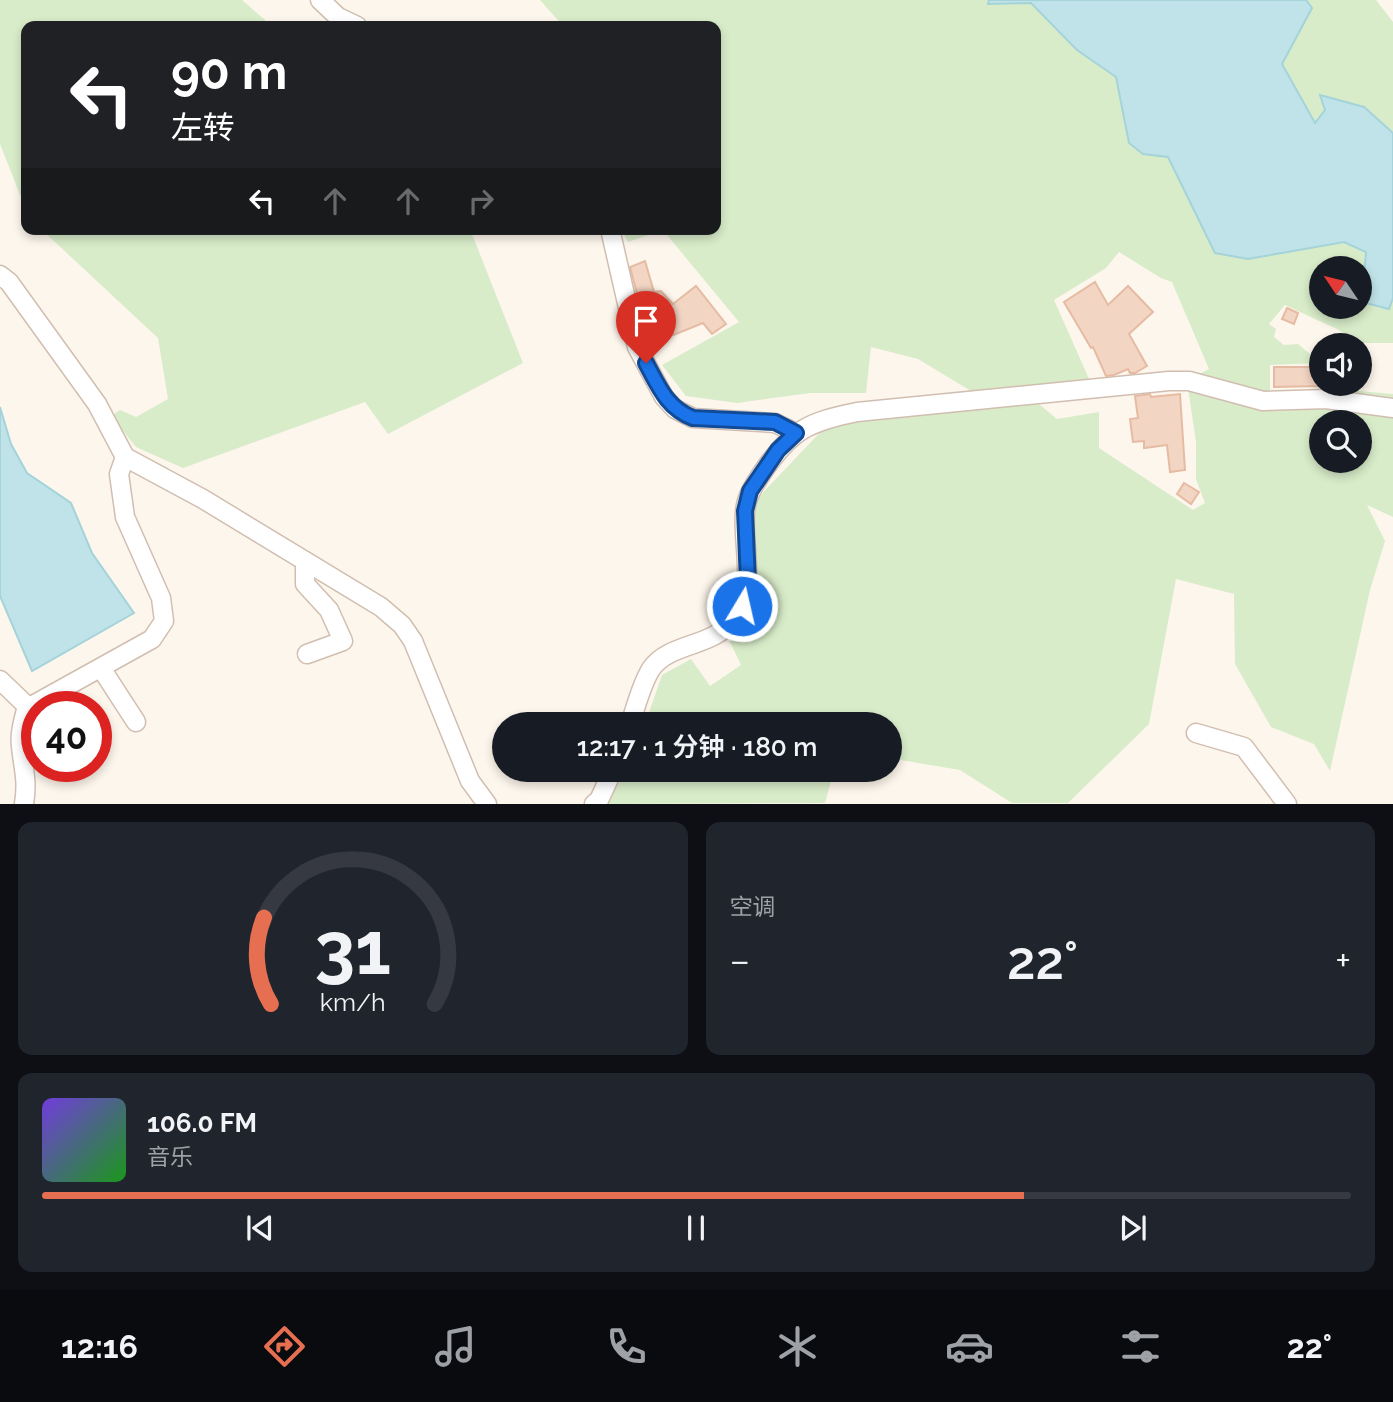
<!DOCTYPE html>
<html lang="zh">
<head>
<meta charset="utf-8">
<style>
	:root { --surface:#171b24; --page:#20242c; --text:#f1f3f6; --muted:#9ea1a6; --line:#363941; --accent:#e76f51 }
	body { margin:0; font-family:Raleway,"Noto Sans SC",sans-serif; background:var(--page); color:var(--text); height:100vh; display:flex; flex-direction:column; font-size:26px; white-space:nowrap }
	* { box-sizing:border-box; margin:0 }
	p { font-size:23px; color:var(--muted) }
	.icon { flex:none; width:38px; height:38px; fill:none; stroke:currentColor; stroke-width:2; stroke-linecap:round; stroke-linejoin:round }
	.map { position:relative; height:804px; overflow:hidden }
	.side { display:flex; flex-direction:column; gap:18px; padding:18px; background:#0d0f14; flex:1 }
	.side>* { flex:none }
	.top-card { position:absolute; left:21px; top:21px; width:700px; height:214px; border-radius:14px; box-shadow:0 4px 10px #0003; background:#202124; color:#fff; overflow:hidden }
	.needle { width:46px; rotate:305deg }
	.fabs { position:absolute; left:1309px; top:256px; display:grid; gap:14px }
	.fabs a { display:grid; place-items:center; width:63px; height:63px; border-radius:50%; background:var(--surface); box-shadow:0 4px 10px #0003; font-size:35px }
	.speed { position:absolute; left:21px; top:691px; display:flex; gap:14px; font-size:35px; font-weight:700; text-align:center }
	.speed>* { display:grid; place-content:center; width:91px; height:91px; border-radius:50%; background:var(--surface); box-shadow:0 4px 10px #0003; line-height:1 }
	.speed .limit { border:10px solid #d22; background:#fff; color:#111 }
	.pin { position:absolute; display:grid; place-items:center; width:60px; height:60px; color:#fff; margin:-72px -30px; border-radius:50% 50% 50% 0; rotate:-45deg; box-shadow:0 0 7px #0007 }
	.pin .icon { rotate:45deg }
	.me { position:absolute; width:77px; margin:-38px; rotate:9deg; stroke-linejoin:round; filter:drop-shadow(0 0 5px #0008) }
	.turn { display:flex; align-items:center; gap:24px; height:147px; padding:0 35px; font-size:32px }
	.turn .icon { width:91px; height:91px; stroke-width:2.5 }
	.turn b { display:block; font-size:49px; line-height:60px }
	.lanes { display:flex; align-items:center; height:66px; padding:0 35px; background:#0003; justify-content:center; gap:35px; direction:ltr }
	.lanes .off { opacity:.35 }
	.big { font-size:52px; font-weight:600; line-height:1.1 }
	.side .card { flex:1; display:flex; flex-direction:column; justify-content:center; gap:10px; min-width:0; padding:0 24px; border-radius:14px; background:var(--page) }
	.side .dial { align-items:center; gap:0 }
	.dial svg { height:182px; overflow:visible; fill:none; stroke:var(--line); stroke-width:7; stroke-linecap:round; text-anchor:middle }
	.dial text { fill:var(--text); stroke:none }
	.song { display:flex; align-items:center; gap:21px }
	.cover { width:84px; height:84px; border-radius:10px; background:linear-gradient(135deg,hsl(260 70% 55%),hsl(120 70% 35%)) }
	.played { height:7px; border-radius:4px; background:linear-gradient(90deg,var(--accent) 75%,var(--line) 75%) }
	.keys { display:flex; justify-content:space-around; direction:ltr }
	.heat { display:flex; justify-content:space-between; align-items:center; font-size:38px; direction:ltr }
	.side .tiles { flex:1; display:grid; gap:18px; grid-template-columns:1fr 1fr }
	.card:last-child { grid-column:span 2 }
	.trip { position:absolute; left:492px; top:712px; width:410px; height:70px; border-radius:35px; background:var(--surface); box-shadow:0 4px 10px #0003; font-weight:600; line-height:70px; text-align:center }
	.tabs { display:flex; height:112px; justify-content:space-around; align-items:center; background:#090b0e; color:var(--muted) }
	.tabs .icon { width:49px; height:49px }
	.tabs .selected { color:var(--accent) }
	.tabs b { font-size:32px; color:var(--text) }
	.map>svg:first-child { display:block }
	.green { fill:#d8ecc9; fill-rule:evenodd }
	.water { fill:#bfe3e8; stroke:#a5d3da; stroke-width:2 }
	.building { fill:#f3d5c3; stroke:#e6bba3; stroke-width:2 }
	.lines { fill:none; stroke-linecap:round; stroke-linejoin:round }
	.minor-casing { stroke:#d1beb0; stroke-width:21 }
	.minor { stroke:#fff; stroke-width:18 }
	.route-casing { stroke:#114b97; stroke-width:18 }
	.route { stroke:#1a73e8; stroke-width:12 }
</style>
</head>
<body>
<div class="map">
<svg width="1393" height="804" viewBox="0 0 1393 804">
	<rect width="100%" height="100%" fill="#fdf6ec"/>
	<g class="green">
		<path d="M0,0H242L272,26H26V210L0,144Z"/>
		<path d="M540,0H989L988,4L1031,3L1077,50L1116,77L1129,143L1143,154L1168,157L1215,253L1248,259L1344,242L1366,252L1362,302L1389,309L1393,298V343H1357L1339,330L1285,305L1269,324L1276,329L1274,337L1284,345L1298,344L1321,363L1270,365V393L1194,377L1209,369L1172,282L1161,278L1119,252L1106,268L1054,300L1090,381L971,391L918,359L871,347L866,393H810L737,403L686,396L662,365L739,322L663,230L628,242L621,229H716V26H563ZM1321,268H1360V306H1321Z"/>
		<path d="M1306,0H1376L1393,22V133L1364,107L1321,96L1325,110L1316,124L1281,64L1312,9Z"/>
		<path d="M41,229H470L523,363L388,434L365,402L183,468L136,447L111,416L120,410L136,417L168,399L158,338Z"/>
		<path d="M1334,383H1340L1349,390L1393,394V400L1332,392Z"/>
		<path d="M1188,388L1201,389L1259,409L1328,407L1377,412L1393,417V517L1367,505L1385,541L1370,590L1330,771L1314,744L1271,727L1235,664L1234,594L1176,579L1149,724L1068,803H1012L960,770L889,758V724H645L662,675L691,659L710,686L741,665L730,642L757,592L754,502L829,423L1034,400L1057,419L1099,412V448L1193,510L1205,503L1196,479V442ZM1321,422H1360V460H1321Z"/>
		<path d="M627,770H834L825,803L606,804Z"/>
	</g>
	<g class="water">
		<path d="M989,0H1306L1312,8L1282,64L1315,123L1325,110L1320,95L1364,107L1393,133V298L1389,309L1362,302L1366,252L1344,242L1248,259L1215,253L1168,157L1143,154L1129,143L1116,77L1077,50L1031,3L988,4Z"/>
		<path d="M0,407L11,444L27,473L71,503L92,553L134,613L32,671L0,596Z"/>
	</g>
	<g class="building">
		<path d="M645,261L654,292L661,291L673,304L696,286L726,324L712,334L703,323L671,336L669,331L648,335L630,267Z"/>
		<path d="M1095,282L1108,305L1128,286L1153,312L1129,334L1147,366L1135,373H1130L1128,369L1114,375L1106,376L1093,347L1091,348L1064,302Z"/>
		<path d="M1287,308L1298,313L1294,324L1282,319Z"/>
		<path d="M1274,367H1321V386L1274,387Z"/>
		<path d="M1150,394L1151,397L1180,394L1185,470L1170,472L1167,445L1144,448V441L1133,442L1130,419L1138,418L1135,396Z"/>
		<path d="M1184,483L1199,492L1191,504L1177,494Z"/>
	</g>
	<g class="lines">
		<defs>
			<g id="minor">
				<path d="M320,0L338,17L357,26"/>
				<path d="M610,229L637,347L664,397L675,409L693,418L775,423L796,433"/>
				<path d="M0,275L9,282L97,404L125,457L203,499L381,607L402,625L413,641L470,781L487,804"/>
				<path d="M305,561V584L329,610L343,641L307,654"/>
				<path d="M101,668L136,722"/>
				<path d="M0,680L27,706"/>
				<path d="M27,706L33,705L152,639L164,621L161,598L125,517L119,474L125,457"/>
				<path d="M630,724C636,707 641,685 651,669C670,642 711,648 732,621C758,589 742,549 745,512C746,497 754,485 762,473C791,430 808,422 857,412L1169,381H1189L1263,401L1326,399L1393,408"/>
				<path d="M1196,733L1244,747L1287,804"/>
				<path d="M24,804C28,780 23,768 21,746C19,734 24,718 27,706"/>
				<path d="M594,804L599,800L613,770"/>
			</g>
		</defs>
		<use href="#minor" class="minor-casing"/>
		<use href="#minor" class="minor"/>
	</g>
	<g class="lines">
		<defs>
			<path id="route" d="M646,363C659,387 667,408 693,418L775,422L796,433L778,450L750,491L745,511L748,582L742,606"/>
		</defs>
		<use href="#route" class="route-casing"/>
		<use href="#route" class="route"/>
	</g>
</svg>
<div class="fabs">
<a><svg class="needle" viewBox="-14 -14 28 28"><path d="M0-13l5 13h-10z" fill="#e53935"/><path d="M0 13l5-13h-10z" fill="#9ea1a6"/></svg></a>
<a><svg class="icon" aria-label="sound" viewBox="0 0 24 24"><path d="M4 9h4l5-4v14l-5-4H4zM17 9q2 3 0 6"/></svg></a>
<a><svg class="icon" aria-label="search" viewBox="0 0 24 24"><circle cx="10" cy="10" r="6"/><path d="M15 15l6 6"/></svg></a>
</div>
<div class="speed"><div class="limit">40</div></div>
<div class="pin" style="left:646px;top:363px;background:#d93025"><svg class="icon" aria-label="arrive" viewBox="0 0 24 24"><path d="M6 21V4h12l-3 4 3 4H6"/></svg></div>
<svg class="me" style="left:742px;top:606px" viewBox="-20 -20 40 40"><circle r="17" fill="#1a73e8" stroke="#fff" stroke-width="3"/><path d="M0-11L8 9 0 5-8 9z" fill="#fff"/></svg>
<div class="trip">12:17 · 1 分钟 · 180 m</div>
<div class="top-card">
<div class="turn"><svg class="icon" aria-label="left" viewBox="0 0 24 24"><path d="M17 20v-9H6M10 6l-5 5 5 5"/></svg><div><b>90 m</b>左转</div></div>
<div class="lanes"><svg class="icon" aria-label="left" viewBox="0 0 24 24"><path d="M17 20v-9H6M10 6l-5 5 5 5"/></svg><svg class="icon off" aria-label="ahead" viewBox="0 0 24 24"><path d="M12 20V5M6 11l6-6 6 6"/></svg><svg class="icon off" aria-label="ahead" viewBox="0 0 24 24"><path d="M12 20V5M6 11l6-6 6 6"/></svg><svg class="icon off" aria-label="right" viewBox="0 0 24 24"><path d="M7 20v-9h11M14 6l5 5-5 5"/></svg></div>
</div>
</div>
<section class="side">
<div class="tiles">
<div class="card dial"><svg viewBox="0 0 100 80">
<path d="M14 69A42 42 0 1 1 86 69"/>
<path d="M14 69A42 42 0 0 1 11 31" stroke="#e76f51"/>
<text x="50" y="56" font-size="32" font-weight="700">31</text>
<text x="50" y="72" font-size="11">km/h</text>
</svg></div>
<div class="card"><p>空调</p>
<div class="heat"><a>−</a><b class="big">22°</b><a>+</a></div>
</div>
<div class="card">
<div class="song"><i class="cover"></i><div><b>106.0 FM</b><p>音乐</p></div></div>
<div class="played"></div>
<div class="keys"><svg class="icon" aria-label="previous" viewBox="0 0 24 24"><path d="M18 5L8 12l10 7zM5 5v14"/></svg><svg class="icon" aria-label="pause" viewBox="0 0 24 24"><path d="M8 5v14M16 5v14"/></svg><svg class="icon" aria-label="next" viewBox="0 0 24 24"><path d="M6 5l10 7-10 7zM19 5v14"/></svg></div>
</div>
</div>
</section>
<nav class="tabs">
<b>12:16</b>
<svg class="icon selected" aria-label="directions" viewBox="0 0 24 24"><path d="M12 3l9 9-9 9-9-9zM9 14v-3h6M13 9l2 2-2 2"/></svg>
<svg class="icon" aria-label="music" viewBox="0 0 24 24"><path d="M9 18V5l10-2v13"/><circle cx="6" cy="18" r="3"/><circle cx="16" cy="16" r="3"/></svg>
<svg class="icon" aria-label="phone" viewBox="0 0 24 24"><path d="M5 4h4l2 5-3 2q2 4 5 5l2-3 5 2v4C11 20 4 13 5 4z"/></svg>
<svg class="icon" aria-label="climate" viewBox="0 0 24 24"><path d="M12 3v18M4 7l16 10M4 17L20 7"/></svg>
<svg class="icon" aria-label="car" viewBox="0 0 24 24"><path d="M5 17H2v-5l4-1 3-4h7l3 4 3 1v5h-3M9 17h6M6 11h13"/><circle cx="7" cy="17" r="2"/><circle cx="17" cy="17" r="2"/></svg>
<svg class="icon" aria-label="filters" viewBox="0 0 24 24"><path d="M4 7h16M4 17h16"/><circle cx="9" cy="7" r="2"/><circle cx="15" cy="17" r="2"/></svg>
<b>22°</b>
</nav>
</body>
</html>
